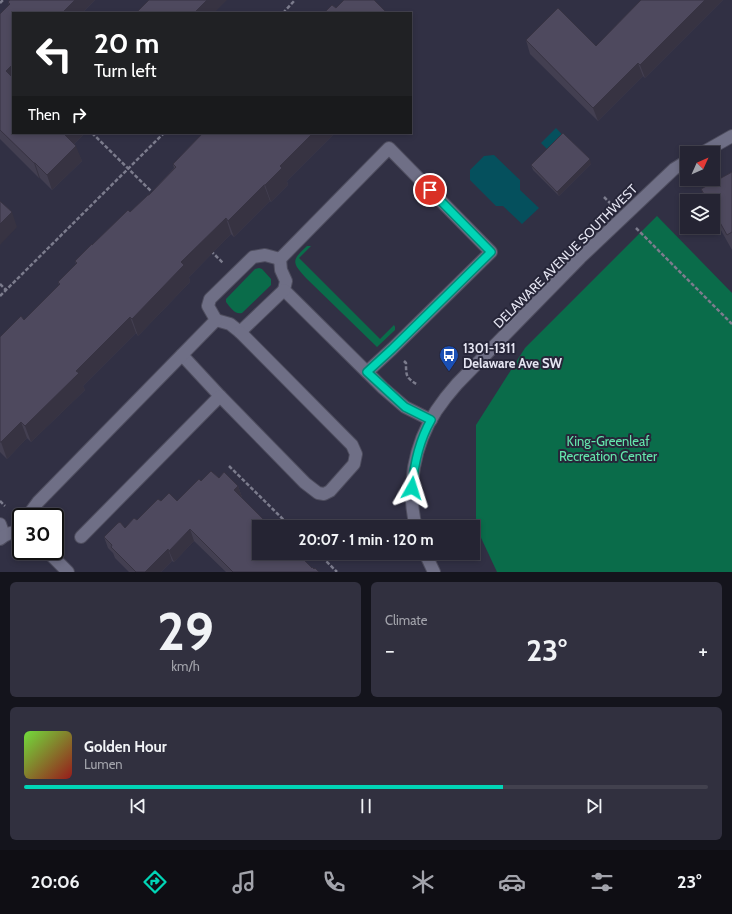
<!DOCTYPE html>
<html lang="en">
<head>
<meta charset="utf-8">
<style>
	:root { --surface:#252433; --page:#31303f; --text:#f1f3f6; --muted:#a3a4ac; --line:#42414e; --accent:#01d5b6 }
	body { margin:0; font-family:Cabin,sans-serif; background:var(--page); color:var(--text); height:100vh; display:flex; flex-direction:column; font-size:15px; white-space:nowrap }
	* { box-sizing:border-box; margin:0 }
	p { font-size:13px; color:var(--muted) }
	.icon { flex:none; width:22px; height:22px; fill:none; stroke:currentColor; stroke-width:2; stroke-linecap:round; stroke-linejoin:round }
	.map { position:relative; height:572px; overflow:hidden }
	.side { display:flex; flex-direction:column; gap:10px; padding:10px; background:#14141c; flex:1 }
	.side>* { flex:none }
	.guide { position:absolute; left:12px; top:12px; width:400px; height:122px; border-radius:0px; box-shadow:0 2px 6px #0003,0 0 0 1px var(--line); background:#202124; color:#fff; overflow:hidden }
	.needle { width:26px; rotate:45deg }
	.buttons { position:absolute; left:680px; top:146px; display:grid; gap:8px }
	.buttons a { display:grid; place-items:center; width:40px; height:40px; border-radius:0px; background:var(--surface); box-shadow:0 2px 6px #0003,0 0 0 1px var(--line); font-size:20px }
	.speed { position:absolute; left:12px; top:508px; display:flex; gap:8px; font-size:20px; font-weight:700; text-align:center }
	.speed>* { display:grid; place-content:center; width:52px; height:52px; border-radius:50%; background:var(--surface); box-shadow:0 2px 6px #0003,0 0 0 1px var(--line); line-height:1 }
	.speed .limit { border:2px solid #111; border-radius:6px; background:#fff; color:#111 }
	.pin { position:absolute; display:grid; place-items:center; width:34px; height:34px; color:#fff; margin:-17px; border:2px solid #fff; border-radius:50%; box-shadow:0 1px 4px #0007 }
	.me { position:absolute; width:44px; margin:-22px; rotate:6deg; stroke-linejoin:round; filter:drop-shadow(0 0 3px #0008) }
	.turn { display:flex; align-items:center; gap:14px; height:84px; padding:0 16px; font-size:18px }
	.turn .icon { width:52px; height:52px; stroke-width:2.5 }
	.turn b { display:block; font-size:28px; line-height:34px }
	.then { display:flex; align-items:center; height:38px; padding:0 16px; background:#0003; gap:8px; font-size:15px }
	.big { font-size:30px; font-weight:700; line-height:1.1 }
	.side .tile { flex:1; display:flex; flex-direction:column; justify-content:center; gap:6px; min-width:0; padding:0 14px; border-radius:6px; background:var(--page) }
	.side .dial { align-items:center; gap:0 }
	.dial b { font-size:52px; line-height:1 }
	.song { display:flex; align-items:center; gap:12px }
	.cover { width:48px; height:48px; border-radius:6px; background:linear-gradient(135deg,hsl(100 70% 55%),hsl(0 70% 35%)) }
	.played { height:4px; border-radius:2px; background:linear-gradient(90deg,var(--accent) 70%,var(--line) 70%) }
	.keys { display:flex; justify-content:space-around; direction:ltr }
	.heat { display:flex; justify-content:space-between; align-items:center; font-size:22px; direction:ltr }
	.side .tiles { flex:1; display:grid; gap:10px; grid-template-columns:1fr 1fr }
	.tile:last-child { grid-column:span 2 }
	.trip { position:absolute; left:252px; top:520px; width:228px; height:40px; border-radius:0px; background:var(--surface); box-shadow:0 2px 6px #0003,0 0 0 1px var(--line); font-weight:700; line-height:40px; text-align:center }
	.dock { display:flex; height:64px; justify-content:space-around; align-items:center; background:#0f0e14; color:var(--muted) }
	.dock .icon { width:28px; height:28px }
	.dock .active { color:var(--accent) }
	.dock b { font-size:18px; color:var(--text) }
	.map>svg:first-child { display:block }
	.green { fill:#0a6c4a }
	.water { fill:#05505d }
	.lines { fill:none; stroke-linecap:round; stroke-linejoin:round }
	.service-casing { stroke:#4e4d5e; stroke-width:14 }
	.minor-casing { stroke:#4e4d5e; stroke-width:14 }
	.path { stroke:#7c7c8d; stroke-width:2.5; stroke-dasharray:4 2; stroke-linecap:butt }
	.service { stroke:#6f6f86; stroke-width:12 }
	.minor { stroke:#6f6f86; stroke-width:12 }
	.wall { fill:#433f51 }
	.shaded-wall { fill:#373342 }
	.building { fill:#4e495e; stroke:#373342 }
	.route-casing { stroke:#018a76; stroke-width:10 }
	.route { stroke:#01d5b6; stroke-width:7 }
	.labels { text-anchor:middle; stroke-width:4; stroke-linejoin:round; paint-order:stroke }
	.street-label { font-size:13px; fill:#e5e5f2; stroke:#272639 }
	.poi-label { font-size:13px; font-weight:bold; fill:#e5e5f2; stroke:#272639; text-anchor:start }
	.park-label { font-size:13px; fill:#64e7ad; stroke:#272639 }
</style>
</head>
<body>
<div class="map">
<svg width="732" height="572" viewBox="0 0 732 572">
	<rect width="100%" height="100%" fill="#313044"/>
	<g class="green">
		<path d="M657,216L732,293V572H497L476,527V425L525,348Z"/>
		<path d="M307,246H311L299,258L380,339L394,325L395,327V330L377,347L306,278C292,262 291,261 307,246Z"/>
		<path d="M259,268L262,269L271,279V285L242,313C235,315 230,307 226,302V299L255,269Z"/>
	</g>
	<g class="water">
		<path d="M556,128L583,157L569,171L541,143Z"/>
		<path d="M494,155L520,180V190L539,208L522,224L503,206H496L470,180V170L484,156Z"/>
	</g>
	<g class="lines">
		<defs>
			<g id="service">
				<path d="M280,259L281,270L286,281L284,290L383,388L405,407L431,420"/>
				<path d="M216,320L230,324L240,332L284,290"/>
				<path d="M182,355L220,396"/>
				<path d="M27,517L38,502L216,320L208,306L210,299L253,257L265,255L280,259L389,148L491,252L392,349L367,372"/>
				<path d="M0,524L4,535"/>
				<path d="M81,537L220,396L305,483L318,493L324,494L330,491L354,464L356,454L352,445L240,332"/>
			</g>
			<g id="minor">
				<path d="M702,153L732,136"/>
				<path d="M416,527C406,488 414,445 436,411C442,402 449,393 457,384L580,258L674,169L687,161"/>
				<path d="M0,539C6,534 13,531 21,532"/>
				<path d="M47,551L68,572"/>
				<path d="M425,553L434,572"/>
			</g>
		</defs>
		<use href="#service" class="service-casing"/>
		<use href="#minor" class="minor-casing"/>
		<g class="path">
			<path d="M0,3L3,0"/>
			<path d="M283,13L295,0"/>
			<path d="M92,133L154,194"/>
			<path d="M604,197L611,204"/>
			<path d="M636,228L732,324"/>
			<path d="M211,251L223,263"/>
			<path d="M0,284L6,290"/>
			<path d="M0,296L164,133"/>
			<path d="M404,361L406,363C406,376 406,378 418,385"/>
			<path d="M229,466L291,527"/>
			<path d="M0,501L5,506"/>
			<path d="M318,553L337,572"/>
		</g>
		<use href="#service" class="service"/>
		<use href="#minor" class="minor"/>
	</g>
	<g class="wall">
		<path d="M10,0H95L82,13H13V133H85L74,144L82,161L52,190L40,178H39L0,139V14L9,5L8,2Z"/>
		<path d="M641,0H723L645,78L643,76L598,121L530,54L526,40L596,46Z"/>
		<path d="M203,133H335L287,181L288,185L271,202L270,201L234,237L231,234L189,277L190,282L138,336L136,333L83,386L85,390L31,442L27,438L7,459L0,452V337L24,320L59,285L58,282L76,264L75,261L130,212L149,195L174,168L173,164Z"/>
		<path d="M591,164L559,196L533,170L531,165Z"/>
		<path d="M732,172V250L713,216V201H706L701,189Z"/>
		<path d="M219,478L238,486L242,497V498L312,568L319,572H226L194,541L174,562L172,561L161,572H129L115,558L113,553L108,548L104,537L125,528L137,520L161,501H177L201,481Z"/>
	</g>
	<g class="shaded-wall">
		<path d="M75,0H95L82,13H62Z"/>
		<path d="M207,0H227L214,13H194Z"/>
		<path d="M705,0H723L645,78L640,65Z"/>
		<path d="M638,63L643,76L598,121L593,108Z"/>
		<path d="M13,64V85L6,71Z"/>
		<path d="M65,133H85L69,149L64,134Z"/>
		<path d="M313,133H335L287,181L288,185L271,202L265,185L280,166Z"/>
		<path d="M76,146L82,161L52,190L47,175Z"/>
		<path d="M590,159L591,164L559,196L557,192Z"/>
		<path d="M34,163H35L40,178H39Z"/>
		<path d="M264,185L270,201L234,237L228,221Z"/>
		<path d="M12,212L17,227L0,245V224Z"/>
		<path d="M226,218L231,234L189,277L190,282L138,336L132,319L181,262Z"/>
		<path d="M130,317L136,333L83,386L85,390L31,442L25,426L76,371Z"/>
		<path d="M21,422L27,438L7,459L1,442Z"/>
		<path d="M238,486L242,497L238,502L234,490Z"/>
		<path d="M190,529L194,541L174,562L169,551Z"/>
		<path d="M168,549L172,561L161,572H145Z"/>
	</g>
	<g class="building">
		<path d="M10,0H75L62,13H13V64L6,71L13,78V133H65L64,134L76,146L47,175L35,163H34L0,130V14L10,4L8,2Z"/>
		<path d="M149,0H207L194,13H136Z"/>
		<path d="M344,0H374L387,13H324L332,5L336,8Z"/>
		<path d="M641,0H705L640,65L638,63L593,108L526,40L558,8L596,46Z"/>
		<path d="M203,133H313L280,166L282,168L265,185H264L228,221L226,218L181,262L184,265L132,319L130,317L76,371L79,373L25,426L21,422L1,442H0V337L21,316L24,320L60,284L58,282L77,263L75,261L92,244V245L128,210L130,212L148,195H149L176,167L173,164Z"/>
		<path d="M563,133L590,159L557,192L531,165Z"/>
		<path d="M732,172V232L727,235L713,210V201H708L701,189Z"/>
		<path d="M0,201L12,212L0,224Z"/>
		<path d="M211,471L219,478L224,472L238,486L234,490L271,527H259V553H297L312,568V567L314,569L315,568L319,572H233L190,529L169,551L168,549L145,572H136L111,547L112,545L104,537L118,523L120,522L125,528L134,518L137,520L158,499L161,501L169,493L177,501L199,479L201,481Z"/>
	</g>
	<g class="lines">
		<defs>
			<path id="route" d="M412,488C414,464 419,441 431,420L405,407L367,372L392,349L491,252L430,190"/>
		</defs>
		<use href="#route" class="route-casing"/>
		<use href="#route" class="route"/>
	</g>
	<defs>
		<symbol id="bus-pin" viewBox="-11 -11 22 30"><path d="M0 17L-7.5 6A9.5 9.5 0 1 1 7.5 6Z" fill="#1a4fb4" stroke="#272639"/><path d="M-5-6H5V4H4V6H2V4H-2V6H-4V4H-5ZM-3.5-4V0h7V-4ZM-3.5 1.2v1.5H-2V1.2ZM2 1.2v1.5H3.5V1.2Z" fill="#fff"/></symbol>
	</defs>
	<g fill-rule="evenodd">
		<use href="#bus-pin" x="438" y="344" width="22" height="30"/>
	</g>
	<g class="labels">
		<g class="street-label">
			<text transform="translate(565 256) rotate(-45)" y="5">DELAWARE AVENUE SOUTHWEST</text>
		</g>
		<g class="poi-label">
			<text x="463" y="353">1301-1311<tspan x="463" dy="15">Delaware Ave SW</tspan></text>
		</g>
		<g class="park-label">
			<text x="608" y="446">King-Greenleaf<tspan x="608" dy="15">Recreation Center</tspan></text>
		</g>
	</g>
</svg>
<div class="buttons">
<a><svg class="needle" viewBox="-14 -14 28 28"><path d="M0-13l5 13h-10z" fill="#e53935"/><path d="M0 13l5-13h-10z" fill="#a3a4ac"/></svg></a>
<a><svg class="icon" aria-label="layers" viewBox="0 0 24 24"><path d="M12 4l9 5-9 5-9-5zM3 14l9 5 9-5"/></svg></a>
</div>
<div class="speed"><div class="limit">30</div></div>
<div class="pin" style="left:430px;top:190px;background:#d93025"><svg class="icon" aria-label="arrive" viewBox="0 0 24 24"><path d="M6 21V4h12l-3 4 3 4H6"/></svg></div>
<svg class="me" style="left:412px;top:488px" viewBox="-20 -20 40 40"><path d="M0-17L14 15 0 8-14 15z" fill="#01d5b6" stroke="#fff" stroke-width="4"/></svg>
<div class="trip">20:07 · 1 min · 120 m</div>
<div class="guide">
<div class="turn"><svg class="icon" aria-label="left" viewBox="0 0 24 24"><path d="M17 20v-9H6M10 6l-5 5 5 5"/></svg><div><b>20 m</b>Turn left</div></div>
<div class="then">Then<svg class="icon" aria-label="right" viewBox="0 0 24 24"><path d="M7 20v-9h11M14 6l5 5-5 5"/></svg></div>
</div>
</div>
<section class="side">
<div class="tiles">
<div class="tile dial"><b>29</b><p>km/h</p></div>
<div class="tile"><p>Climate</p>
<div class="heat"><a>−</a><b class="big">23°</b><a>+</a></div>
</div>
<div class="tile">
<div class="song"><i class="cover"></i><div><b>Golden Hour</b><p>Lumen</p></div></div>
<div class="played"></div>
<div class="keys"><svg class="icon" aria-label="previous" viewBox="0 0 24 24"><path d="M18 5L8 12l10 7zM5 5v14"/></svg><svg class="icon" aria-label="pause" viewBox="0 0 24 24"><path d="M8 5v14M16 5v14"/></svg><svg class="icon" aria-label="next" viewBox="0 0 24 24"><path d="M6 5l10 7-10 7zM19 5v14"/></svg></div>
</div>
</div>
</section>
<nav class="dock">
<b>20:06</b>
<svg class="icon active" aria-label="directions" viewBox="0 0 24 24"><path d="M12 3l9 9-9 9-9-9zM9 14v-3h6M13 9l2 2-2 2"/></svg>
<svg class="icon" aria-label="music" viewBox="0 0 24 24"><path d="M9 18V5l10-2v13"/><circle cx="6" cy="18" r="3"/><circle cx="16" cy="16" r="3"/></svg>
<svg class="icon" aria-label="phone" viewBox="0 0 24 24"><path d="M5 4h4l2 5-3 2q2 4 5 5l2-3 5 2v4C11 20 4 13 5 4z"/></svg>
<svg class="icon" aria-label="climate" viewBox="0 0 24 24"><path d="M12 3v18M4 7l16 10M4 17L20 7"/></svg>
<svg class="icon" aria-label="car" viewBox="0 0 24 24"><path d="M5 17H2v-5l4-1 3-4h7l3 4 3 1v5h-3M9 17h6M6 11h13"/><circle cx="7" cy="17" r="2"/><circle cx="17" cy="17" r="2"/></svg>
<svg class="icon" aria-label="filters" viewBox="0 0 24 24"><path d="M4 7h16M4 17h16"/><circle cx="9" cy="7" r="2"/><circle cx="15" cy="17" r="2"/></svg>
<b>23°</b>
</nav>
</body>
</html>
